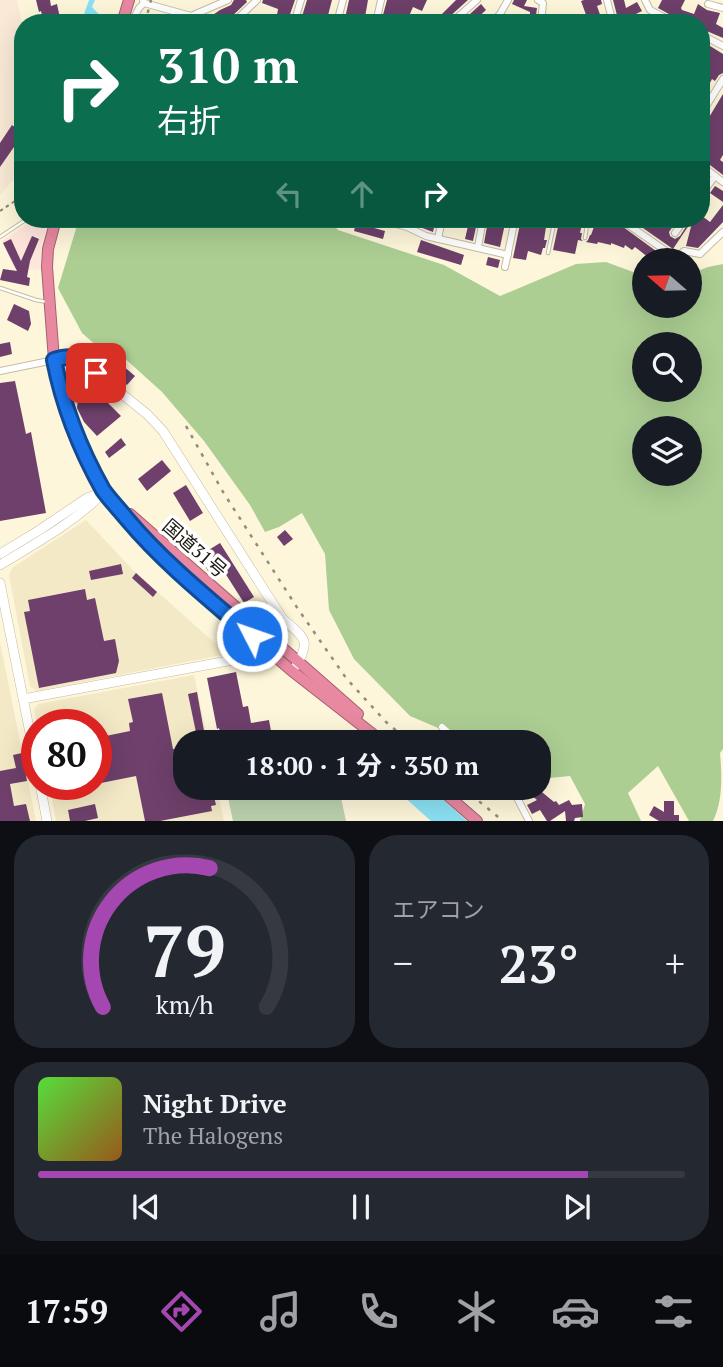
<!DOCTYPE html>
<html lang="ja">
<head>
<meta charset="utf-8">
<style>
	:root { --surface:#171b24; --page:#242831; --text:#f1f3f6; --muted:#9ea1a6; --line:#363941; --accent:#a447b1 }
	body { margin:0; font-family:"PT Serif","Noto Sans JP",serif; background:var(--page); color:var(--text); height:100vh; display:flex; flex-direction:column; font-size:26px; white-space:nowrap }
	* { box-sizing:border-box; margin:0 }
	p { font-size:23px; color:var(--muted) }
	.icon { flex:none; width:38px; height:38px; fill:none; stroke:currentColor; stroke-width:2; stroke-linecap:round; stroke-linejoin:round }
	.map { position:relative; height:821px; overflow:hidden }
	.sheet { display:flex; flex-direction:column; gap:14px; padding:14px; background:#0d0f14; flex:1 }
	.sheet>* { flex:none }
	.top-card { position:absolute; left:14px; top:14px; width:696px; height:214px; border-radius:28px; box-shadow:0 7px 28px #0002; background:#0b6e4f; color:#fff; overflow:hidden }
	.needle { width:46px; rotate:290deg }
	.tools { position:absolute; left:632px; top:248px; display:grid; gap:14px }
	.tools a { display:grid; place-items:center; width:70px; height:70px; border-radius:50%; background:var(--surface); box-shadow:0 7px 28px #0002; font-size:35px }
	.speed { position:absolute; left:21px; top:709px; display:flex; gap:14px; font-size:35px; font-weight:700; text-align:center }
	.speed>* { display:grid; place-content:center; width:91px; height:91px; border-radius:50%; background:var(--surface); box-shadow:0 7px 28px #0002; line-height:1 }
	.speed .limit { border:10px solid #d22; background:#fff; color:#111 }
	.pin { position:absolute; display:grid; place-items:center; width:60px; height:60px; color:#fff; margin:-30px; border-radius:14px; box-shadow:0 4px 10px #0006 }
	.me { position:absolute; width:77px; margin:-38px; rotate:311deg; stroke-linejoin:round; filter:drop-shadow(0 0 5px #0008) }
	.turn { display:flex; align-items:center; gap:24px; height:147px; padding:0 28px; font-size:32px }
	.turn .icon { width:91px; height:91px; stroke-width:2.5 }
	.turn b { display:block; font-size:49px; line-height:60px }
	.lanes { display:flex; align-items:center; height:66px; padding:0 28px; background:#0003; justify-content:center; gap:35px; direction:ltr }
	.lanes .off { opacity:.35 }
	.big { font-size:52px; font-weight:700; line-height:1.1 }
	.sheet .widget { flex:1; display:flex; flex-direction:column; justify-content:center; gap:10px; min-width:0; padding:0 24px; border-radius:28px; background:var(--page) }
	.sheet .dial { align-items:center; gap:0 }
	.dial svg { height:182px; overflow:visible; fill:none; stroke:var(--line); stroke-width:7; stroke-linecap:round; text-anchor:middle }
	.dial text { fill:var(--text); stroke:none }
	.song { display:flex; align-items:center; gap:21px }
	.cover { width:84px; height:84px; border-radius:10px; background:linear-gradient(135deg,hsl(110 70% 55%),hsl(30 70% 35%)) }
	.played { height:7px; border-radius:4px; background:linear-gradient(90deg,var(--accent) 85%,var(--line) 85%) }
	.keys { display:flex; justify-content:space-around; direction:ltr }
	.heat { display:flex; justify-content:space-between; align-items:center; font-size:38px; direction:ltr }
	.sheet .tiles { flex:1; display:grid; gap:14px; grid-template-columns:1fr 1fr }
	.widget:last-child { grid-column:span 2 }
	.trip { position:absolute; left:173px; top:730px; width:378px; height:70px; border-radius:28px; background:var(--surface); box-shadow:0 7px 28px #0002; font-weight:700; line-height:70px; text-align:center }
	.tab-bar { display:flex; height:112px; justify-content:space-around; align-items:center; background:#090b0e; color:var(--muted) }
	.tab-bar .icon { width:49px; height:49px }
	.tab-bar .selected { color:var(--accent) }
	.tab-bar b { font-size:32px; color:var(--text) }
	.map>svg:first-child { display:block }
	.commercial { fill:#ffe6dd }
	.built { fill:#f3e9c6 }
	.education { fill:#f9e9d6 }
	.green { fill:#bcd2ae }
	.forest { fill:#acce93; fill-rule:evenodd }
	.water { fill:#8ae2f5 }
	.building { fill:#6e406b }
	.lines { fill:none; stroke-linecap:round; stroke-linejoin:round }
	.lane-casing { stroke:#c4bda2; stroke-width:4.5 }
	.street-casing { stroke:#c4bda2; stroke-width:8 }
	.secondary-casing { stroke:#c4bda2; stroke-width:10 }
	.highway-casing { stroke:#a1626e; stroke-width:12 }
	.path { stroke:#8b8674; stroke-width:2; stroke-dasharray:3.5 3.5; stroke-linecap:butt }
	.lane { stroke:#fff; stroke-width:2.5 }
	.street { stroke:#fff; stroke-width:6 }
	.secondary { stroke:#fff; stroke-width:9 }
	.highway { stroke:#e889a1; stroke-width:10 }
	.rail { stroke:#938e7b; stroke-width:2.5; stroke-dasharray:3.5 7; stroke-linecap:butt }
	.route-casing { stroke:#114b97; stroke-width:18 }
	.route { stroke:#1a73e8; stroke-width:12 }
	.labels { text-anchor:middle; stroke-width:7; stroke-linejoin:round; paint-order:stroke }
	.street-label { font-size:19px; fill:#1c1910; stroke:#fff }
</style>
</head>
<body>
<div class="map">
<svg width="723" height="821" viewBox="0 0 723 821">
	<rect width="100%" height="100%" fill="#fef6da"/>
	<path class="commercial" d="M32,221L47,227L41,248V270L14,268L2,241Z"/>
	<g class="built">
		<path d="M86,520L133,570L227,654L37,691L30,686L9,575L12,568Z"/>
		<path d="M0,642L36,821H0Z"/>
		<path d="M194,675L208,742H186V788H217L224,821H56L49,784H96V724H37L34,710L38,704Z"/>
	</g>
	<path class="education" d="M0,0H17L23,28V169L0,195Z"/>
	<path class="green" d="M226,788H339L346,821H233Z"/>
	<path class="forest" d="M79,219H328L338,230L444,265L500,296L576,264L606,262L644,276V306H690V274L708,267L723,264V749L720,753C722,775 723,801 713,821H689L658,766L628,793L641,821H580L585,804L570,776L539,779V742H471L410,716L354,659L329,610L325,554L302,513L279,527L265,532L250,505L204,441L162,392L121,355L98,347L82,333L58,288ZM644,345H690V390H644ZM644,429H690V474H644Z"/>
	<g class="water">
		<path d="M89,0H95L92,7L107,23H88L83,17Z"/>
		<path d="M410,788H430L467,821H431L403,796Z"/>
	</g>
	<g class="building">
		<path d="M36,0H50L51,6L57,4L61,23H44L41,11L39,12Z"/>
		<path d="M234,0H246L247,2L229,19L227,23H191L205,16L207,19L220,10L231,5Z"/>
		<path d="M263,0H295L287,23L276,21L278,9L262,3Z"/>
		<path d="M307,0H332L326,23H300Z"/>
		<path d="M349,0H368L364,23H344Z"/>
		<path d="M387,0H427L422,11L413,7L406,23H398L399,20L383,15Z"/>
		<path d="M456,0H468L447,19L445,23H433Z"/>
		<path d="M514,0H527L524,6L537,8L535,23H530V12L512,4Z"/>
		<path d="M584,0H601L602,4L597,6L603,23H589L581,1Z"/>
		<path d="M613,0H624L626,8L637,2L642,11L630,17L635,23H619Z"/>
		<path d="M662,0H685L681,8L682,10L694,14L698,4L707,10L720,13L716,24L723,28V38L702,29V23H685L658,8Z"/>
		<path d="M481,4L486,10L472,23H460Z"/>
		<path d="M702,41L723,54V73L719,75L715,81L712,79L702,98V75L707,67L702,64Z"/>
		<path d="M723,94V155L720,160L723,162V175L706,162L708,159L702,155V129Z"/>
		<path d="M12,125L23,134L0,167V143Z"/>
		<path d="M715,186L723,191V202L710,193Z"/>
		<path d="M723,205V222L698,248L686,246L693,219L673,249L630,219H678L669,232L670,236L675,239L680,236L691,219H702V216L710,222Z"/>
		<path d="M398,219H436L433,232Z"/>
		<path d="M498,219H506L500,247L484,243L488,221L497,222Z"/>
		<path d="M521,219H535L534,225L546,227L544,240H547L545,248H543L541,255L528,251L526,260L513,258Z"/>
		<path d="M563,219H583L580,233H582L581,239L583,241L578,240L575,254L553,250L559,222L562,223Z"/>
		<path d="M609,220L615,221L667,259L665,261H653L635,247L632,250L625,245L624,248L611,243V245L598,242L597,244L586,242L588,240L590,235H591L595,224L606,228Z"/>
		<path d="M356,223L385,231L383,239L354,231Z"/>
		<path d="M468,226L476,227L473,241L465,239Z"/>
		<path d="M32,236L39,239L30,261L27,277L30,278L29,286L0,280L3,269L17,271L3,243L11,239L21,261Z"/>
		<path d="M421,240L464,255L461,265L417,252Z"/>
		<path d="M488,257L500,260L498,268L486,265Z"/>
		<path d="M14,304L29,311L31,324L28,331L7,320Z"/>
		<path d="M10,342L12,354L0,357V344Z"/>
		<path d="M110,355L135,376L127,385L114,373H110L104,362Z"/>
		<path d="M15,381L26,434L31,432L46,513L0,521V383Z"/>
		<path d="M92,387L121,416L97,436L84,422L77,408L78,399Z"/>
		<path d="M121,438L126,445L109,458L105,452Z"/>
		<path d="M162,460L171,471L147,491L138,479Z"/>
		<path d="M186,485L203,513L190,521L173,493Z"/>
		<path d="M285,530L293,539L284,546L277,537Z"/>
		<path d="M220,543L254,597L244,603L225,573L217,579L211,569L208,571L199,556Z"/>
		<path d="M121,564L123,574L91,580L89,571Z"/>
		<path d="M136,573L157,592L153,597L132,578Z"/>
		<path d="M85,589L87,600L95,598L104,641L115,639L119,661L116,673L39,688L24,612L30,611L28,600Z"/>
		<path d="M236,672L243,707L248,706L251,723L269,720L273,742H222L219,728L217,729L207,678Z"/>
		<path d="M197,692L206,742H198L188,694Z"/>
		<path d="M162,693L173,749L186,747V788H212L216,805L211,806L212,811L160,821H145L136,776L96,784V738L130,731L129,723L133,722L128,699Z"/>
		<path d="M22,753L27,781L10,784L14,806L26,804L30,821H0V771L16,768L13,755Z"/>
		<path d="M537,788L554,802L556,801L559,805L569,800L572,805L582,804L583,817L575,818L574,821H566L565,811L550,821H547L540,810L532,814L527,805L537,800L530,794Z"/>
		<path d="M664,801H674V815H679V821H659L649,815L654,806L664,812Z"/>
		<path d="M95,804L98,818L85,821H70L68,810Z"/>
	</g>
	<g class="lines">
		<defs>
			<g id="lane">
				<path d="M39,219L53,224"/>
				<path d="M0,237L27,219"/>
				<path d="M585,238L588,219"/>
				<path d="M548,253L555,219"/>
				<path d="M0,288L36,300L47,302"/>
			</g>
			<g id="street">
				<path d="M538,0L543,3L541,23"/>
				<path d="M607,0L613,23"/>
				<path d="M645,0L650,10L675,23"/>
				<path d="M144,3L191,16L228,0"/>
				<path d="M708,4L723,8"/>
				<path d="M122,21L133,20L139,8L144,3L143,0"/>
				<path d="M233,23L257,0"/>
				<path d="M294,23L301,0"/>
				<path d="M337,23L343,0"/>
				<path d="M376,23L381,0"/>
				<path d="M451,23L477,0"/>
				<path d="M492,23L500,14L508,0"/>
				<path d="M702,35L723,46"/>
				<path d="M702,113L723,79"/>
				<path d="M702,166L723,182"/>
				<path d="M702,194L715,176"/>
				<path d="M378,219L407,227L426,236L508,255"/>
				<path d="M620,219L673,256L677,257L684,251L700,254L723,232"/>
				<path d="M675,233L685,219"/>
				<path d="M438,239L442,219"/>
				<path d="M478,247L483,219"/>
				<path d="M505,267L515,219"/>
				<path d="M0,371L54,360"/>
				<path d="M442,727L459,742"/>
				<path d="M504,788L515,794L529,821"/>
			</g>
			<g id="secondary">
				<path d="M54,360C64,357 70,355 79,359L148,415L163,431L282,618C302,637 313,638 296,666"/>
				<path d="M0,554L38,531L87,498L103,492"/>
				<path d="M0,565C36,543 75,522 104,492"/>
				<path d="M0,583L37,768"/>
				<path d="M23,699L233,660"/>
				<path d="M40,784L47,821"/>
			</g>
			<g id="highway">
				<path d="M122,23L129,0"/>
				<path d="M56,219L48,249L47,267L54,360L59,388L71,424L104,492L144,540L191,584L292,671L383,742"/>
				<path d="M130,514L358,714"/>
				<path d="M439,788L477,821"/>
			</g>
		</defs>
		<use href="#lane" class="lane-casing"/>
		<use href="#street" class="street-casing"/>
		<use href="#secondary" class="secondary-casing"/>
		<use href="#highway" class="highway-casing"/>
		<path class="path" d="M0,211L15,201L23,193"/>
		<use href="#lane" class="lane"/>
		<use href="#street" class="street"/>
		<use href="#secondary" class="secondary"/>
		<use href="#highway" class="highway"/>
		<g class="rail">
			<path d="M145,23L151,0"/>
			<path d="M186,426L223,492L298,609L346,678L386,722L410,742"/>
			<path d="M463,788L503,821"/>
		</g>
	</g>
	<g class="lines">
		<defs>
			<path id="route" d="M96,373C80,359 76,353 54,360C63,406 80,449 103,490C110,500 119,509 127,519C164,563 209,599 252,636"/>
		</defs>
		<use href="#route" class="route-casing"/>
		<use href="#route" class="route"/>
	</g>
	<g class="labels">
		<g class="street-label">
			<text transform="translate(195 548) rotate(41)" y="7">国道31号</text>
		</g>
	</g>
</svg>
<div class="tools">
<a><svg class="needle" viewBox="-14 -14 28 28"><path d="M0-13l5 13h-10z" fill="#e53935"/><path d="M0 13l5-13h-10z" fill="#9ea1a6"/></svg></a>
<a><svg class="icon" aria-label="search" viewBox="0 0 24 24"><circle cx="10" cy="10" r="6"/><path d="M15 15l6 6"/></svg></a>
<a><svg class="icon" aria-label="layers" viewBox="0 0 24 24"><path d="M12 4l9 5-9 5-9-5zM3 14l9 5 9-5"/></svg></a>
</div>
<div class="speed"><div class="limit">80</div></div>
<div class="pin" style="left:96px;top:373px;background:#d93025"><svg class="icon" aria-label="arrive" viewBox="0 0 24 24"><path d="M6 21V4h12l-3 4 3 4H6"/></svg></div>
<svg class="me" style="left:252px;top:636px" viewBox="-20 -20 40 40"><circle r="17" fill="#1a73e8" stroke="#fff" stroke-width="3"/><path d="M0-11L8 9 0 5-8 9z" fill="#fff"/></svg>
<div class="trip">18:00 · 1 分 · 350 m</div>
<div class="top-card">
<div class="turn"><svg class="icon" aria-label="right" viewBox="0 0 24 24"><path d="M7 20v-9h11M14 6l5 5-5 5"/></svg><div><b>310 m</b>右折</div></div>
<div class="lanes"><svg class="icon off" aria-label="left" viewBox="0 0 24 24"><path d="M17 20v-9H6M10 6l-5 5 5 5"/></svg><svg class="icon off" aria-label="ahead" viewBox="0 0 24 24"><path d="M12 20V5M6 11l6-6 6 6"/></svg><svg class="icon" aria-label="right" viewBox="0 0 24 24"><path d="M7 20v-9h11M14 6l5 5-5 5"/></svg></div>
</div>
</div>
<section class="sheet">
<div class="tiles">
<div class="widget dial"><svg viewBox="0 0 100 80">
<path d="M14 69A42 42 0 1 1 86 69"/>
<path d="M14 69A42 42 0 0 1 61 8" stroke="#a447b1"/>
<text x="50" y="56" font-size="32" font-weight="700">79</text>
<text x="50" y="72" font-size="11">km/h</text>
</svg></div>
<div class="widget"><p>エアコン</p>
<div class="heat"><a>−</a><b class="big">23°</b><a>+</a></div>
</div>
<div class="widget">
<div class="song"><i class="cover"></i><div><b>Night Drive</b><p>The Halogens</p></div></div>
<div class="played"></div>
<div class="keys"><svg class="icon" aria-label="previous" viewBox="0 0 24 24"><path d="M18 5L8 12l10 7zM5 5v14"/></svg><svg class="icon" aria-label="pause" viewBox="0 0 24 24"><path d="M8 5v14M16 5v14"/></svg><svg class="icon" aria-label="next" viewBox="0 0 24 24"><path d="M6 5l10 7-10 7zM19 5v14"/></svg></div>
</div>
</div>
</section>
<nav class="tab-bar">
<b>17:59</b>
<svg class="icon selected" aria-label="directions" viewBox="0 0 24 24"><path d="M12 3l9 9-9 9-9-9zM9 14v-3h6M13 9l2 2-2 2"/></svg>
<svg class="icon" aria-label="music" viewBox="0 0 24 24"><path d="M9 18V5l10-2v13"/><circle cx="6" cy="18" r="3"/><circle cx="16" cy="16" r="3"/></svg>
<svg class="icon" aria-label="phone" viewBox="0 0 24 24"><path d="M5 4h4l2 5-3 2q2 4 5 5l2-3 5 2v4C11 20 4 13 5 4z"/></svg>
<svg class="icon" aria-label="climate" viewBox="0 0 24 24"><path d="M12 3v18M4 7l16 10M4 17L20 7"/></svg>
<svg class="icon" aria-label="car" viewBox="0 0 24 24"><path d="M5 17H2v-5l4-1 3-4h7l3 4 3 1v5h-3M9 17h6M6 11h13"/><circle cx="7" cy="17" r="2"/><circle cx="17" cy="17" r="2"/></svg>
<svg class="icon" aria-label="filters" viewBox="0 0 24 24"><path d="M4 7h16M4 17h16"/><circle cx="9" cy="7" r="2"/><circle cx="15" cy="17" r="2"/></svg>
</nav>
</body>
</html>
